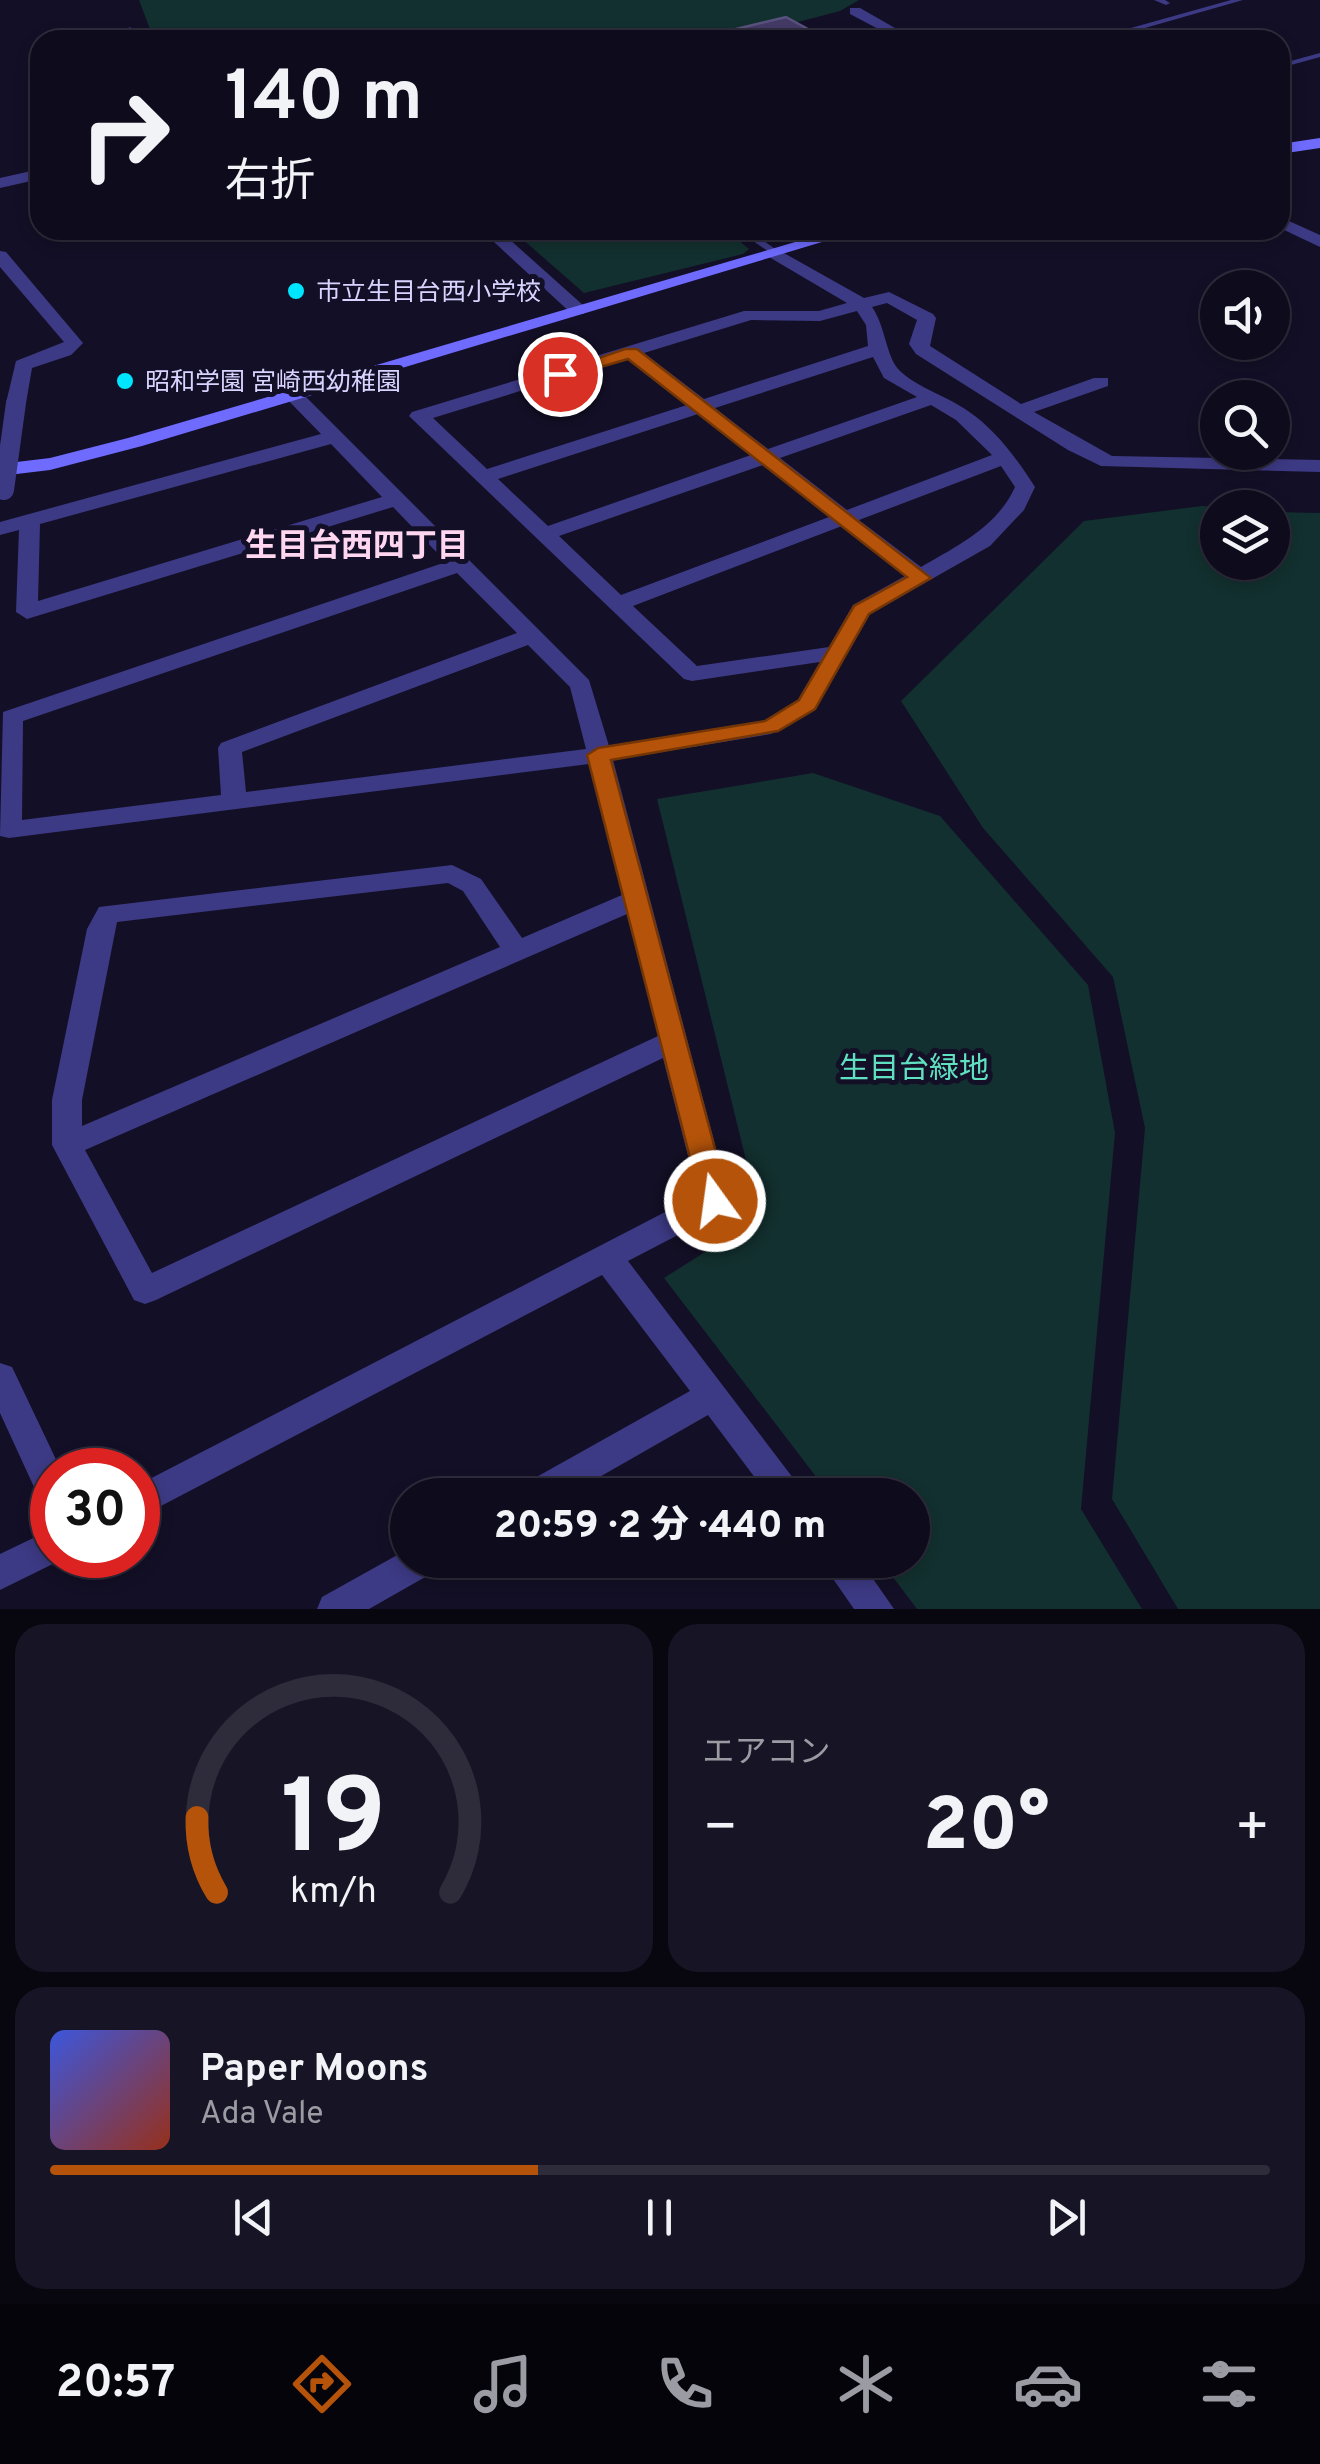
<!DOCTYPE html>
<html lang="ja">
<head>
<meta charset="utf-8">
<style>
	:root { --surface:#0e0b1c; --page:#171425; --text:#f1f3f6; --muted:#9b9ba3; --line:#2e2b3b; --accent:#b45309 }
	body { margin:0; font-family:Overpass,"Noto Sans JP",sans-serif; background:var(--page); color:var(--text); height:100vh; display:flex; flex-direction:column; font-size:38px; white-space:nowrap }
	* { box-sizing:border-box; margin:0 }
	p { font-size:32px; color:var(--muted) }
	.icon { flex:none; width:55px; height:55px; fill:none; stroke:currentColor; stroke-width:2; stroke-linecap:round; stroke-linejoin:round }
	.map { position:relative; height:1609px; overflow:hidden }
	.side { display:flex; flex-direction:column; gap:15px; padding:15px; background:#08060f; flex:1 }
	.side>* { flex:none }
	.top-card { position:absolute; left:30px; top:30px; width:1260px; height:210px; border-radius:30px; box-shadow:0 5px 15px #0003,0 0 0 2px var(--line); background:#0e0b1c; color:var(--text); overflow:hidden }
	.buttons { position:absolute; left:1200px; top:270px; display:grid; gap:20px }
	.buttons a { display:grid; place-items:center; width:90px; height:90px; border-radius:50%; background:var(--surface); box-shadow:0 5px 15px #0003,0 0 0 2px var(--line); font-size:50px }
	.speed { position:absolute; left:30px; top:1448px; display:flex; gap:20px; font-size:50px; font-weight:700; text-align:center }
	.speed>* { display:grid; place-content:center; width:130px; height:130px; border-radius:50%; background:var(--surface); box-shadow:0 5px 15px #0003,0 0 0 2px var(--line); line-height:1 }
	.speed .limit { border:15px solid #d22; background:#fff; color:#111 }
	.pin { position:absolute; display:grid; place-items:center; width:85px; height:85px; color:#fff; margin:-42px; border:5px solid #fff; border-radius:50%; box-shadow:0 2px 10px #0007 }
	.me { position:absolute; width:110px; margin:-55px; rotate:346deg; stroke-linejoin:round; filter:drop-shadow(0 0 8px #0008) }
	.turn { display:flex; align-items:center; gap:35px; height:210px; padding:0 30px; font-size:45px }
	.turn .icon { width:130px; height:130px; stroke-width:2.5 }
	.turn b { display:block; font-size:70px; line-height:85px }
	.big { font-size:75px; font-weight:800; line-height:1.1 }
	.side .widget { flex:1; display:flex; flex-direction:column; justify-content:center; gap:15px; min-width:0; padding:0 35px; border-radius:30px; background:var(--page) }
	.side .dial { align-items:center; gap:0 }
	.dial svg { height:260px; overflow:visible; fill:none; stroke:var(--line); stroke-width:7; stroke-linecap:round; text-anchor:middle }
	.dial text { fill:var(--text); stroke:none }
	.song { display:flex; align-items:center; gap:30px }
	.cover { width:120px; height:120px; border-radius:15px; background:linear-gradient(135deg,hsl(230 70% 55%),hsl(10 70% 35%)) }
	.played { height:10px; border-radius:5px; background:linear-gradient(90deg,var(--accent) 40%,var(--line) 40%) }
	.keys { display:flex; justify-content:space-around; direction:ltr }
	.heat { display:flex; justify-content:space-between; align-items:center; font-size:55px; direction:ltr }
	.side .tiles { flex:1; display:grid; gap:15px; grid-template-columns:1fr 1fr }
	.widget:last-child { grid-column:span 2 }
	.trip { position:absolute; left:390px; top:1478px; width:540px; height:100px; border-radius:50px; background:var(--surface); box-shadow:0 5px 15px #0003,0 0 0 2px var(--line); font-weight:800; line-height:100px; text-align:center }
	.menu { display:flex; height:160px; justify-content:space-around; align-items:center; background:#06040b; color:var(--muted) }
	.menu .icon { width:70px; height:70px }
	.menu .on { color:var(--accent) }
	.menu b { font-size:45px; color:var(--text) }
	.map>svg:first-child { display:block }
	.green { fill:#12302f }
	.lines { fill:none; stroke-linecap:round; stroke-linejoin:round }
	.lane { fill:#3d3a85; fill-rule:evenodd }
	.street { fill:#3d3a85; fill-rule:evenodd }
	.secondary { fill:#6f6bff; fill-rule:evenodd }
	.street-bridge { stroke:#3d3a85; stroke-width:20 }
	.wall { fill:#312854 }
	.building { fill:#433a66; stroke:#5a527e; stroke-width:2.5 }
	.route { fill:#b45309; stroke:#753606; stroke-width:2.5 }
	.poi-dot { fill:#00e5ff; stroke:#130f26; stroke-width:4 }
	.labels { text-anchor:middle; stroke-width:10; stroke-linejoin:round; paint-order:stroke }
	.far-poi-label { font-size:25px; fill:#d9d4ff; stroke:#130f26; text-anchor:start }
	.park-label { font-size:30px; fill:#5fe0c0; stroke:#130f26 }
	.neighbourhood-label { font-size:32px; font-weight:bold; fill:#ffd6f0; stroke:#130f26 }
</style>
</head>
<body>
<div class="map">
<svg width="1320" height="1609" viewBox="0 0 1320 1609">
	<rect width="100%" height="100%" fill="#130f26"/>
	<g class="green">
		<path d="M139,0H859L840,11L729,40H154Z"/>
		<path d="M512,230H726L749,249L743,254L584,293Z"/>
		<path d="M1202,506L1224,507L1218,508V562H1272L1273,512L1320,513V1609H1178L1112,1499L1145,1128L1113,977L983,828L901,701L1084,521Z"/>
		<path d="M813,773L940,816L1088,985L1115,1133L1081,1509L1142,1609H917L880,1560H912V1495H830L664,1278L760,1217L657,799Z"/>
	</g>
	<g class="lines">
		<g class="lane">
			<path d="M1154,0H1165L1170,3L1166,5Z"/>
			<path d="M1231,0H1243L1145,28L1172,40C1159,40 1151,32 1139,31C1125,29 1104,40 1088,40Z"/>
			<path d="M1320,53V57L1280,68V64Z"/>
			<path d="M737,230H748L758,237L780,230H795L764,241L778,251L780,253L775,256Z"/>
		</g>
		<g class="street">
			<path d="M850,8H860L916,40H899L850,14Z"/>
			<path d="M130,27L144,40H130L123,31Z"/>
			<path d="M40,169V179L0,188V178Z"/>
			<path d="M1280,217L1320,235V247L1280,228Z"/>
			<path d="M481,230H499L584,306V314H572Z"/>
			<path d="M775,248L864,298L889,292L933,314L936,318L930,346L1021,404L1094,378H1108V386L1034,412L1112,456L1320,460V472L1101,466L1068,450L916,354L909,344L917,320L887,303L872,307C886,327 886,358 900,371C918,388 947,396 968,411C996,430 1017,459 1035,487L1024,510L990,546L870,614L815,710L771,734L613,760L730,1201L726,1210L628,1261L806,1495H768L708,1415L568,1495H519L524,1484L690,1391L602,1275L138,1518V1485L698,1195L663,1058L156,1300L145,1304L134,1300L52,1145V1100L87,929L99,907L452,865L481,879L522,938L622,895L589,764L9,838L0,836L3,712L446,562L393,507L27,619L16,612L19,530L0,535V522L321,434L283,395L286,391H300L589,680L609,746L764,721L798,700L820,662L692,681L684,679L409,416L412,412L744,311H819L847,303L769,257V249ZM857,311L866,325L868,346L704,399L644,353L751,320L820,321ZM873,357L884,378L917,397L768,449L715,408ZM627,358L687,405L487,469L433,418ZM931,405L956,420L992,455L847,510L780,458ZM698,414L751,455L548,526L498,479ZM331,444L382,497L38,601L40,524ZM763,465L829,517L621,595L559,536ZM1001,466L1015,487C997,527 957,546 921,567L859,520ZM842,526L905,576L853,605L829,647L697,666L633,606ZM457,573L517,633L221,743L218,748L221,795L22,820L23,721ZM528,645L570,687L586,749L246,792L242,752ZM448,883L463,891L500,947L82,1126V1100L117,922ZM627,914L658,1036L152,1273L85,1150Z"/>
			<path d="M0,251L6,252L83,343L71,355L32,368L26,403L16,409L6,403L16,361L64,342L0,267Z"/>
			<path d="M0,1363L12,1367L61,1470H52V1505L40,1500L0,1413Z"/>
			<path d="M52,1529V1555H66L65,1558L0,1590V1554Z"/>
			<path d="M408,1549V1560H439L434,1572L369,1609H317L322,1597Z"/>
			<path d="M820,1560H860L894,1609H854Z"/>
		</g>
		<g class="secondary">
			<path d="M1320,138V148L1280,154V144Z"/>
			<path d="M836,230H862L142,446L50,470L0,476V464L50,458L128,438Z"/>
		</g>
		<path class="street-bridge" d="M4,490L16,403"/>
	</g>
	<path class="wall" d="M728,31L817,34L853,40H727Z"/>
	<g class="building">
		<path d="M786,17L817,34L834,30L853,40H745L728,31Z"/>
		<path d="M927,32L942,40H898Z"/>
	</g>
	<path class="route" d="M625,349H637L931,578L869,614L815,709L778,731L611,760L729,1201L725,1209L715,1212L705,1209L701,1201L587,755L598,748L765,721L799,700L854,606L907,577L628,359L560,379L552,374Z"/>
	<g class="poi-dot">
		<circle cx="296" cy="291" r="10"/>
		<circle cx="125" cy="381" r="10"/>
	</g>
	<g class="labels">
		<g class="far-poi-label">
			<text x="316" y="300">市立生目台西小学校</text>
			<text x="145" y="390">昭和学園 宮崎西幼稚園</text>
		</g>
		<g class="park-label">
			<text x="914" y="1078">生目台緑地</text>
		</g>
		<g class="neighbourhood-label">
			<text x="357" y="556">生目台西四丁目</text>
		</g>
	</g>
</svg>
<div class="buttons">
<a><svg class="icon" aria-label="sound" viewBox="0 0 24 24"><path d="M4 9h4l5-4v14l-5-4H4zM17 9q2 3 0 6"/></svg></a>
<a><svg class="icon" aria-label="search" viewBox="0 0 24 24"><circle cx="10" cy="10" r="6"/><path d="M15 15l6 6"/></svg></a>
<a><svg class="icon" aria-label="layers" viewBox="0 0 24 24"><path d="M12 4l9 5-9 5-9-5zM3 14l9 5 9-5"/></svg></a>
</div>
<div class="speed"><div class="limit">30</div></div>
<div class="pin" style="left:560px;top:374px;background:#d93025"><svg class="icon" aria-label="arrive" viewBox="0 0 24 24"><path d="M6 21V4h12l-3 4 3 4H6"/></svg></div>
<svg class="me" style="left:715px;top:1201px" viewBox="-20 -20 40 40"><circle r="17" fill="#b45309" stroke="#fff" stroke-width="3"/><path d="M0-11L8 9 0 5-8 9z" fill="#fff"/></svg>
<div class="trip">20:59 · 2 分 · 440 m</div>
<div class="top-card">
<div class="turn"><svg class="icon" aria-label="right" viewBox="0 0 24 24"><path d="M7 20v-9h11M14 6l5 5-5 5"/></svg><div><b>140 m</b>右折</div></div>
</div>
</div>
<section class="side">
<div class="tiles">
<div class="widget dial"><svg viewBox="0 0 100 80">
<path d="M14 69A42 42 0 1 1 86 69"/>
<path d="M14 69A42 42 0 0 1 8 46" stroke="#b45309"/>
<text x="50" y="56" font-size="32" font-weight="700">19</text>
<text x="50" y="72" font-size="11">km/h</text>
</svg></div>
<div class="widget"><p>エアコン</p>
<div class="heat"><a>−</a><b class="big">20°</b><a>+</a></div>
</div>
<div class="widget">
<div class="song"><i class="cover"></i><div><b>Paper Moons</b><p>Ada Vale</p></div></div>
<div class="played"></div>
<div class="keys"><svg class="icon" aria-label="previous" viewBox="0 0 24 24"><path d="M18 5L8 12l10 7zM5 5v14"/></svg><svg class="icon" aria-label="pause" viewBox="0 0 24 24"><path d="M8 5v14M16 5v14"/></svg><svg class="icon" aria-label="next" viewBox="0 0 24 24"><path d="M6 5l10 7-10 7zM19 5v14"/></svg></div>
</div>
</div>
</section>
<nav class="menu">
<b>20:57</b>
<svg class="icon on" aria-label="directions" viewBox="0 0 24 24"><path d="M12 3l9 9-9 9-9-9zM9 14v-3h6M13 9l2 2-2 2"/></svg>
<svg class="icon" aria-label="music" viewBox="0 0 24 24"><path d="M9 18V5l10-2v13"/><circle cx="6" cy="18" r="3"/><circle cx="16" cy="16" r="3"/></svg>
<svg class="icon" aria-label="phone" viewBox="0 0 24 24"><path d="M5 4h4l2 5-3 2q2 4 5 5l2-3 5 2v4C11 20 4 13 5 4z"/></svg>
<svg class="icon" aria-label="climate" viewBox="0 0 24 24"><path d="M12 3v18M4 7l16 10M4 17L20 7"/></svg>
<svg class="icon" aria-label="car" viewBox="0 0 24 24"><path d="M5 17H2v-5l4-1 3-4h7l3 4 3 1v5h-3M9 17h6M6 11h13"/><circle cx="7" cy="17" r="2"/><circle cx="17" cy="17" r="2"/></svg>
<svg class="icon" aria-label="filters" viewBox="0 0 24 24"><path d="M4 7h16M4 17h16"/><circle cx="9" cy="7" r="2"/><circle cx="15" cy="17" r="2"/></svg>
</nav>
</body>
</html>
